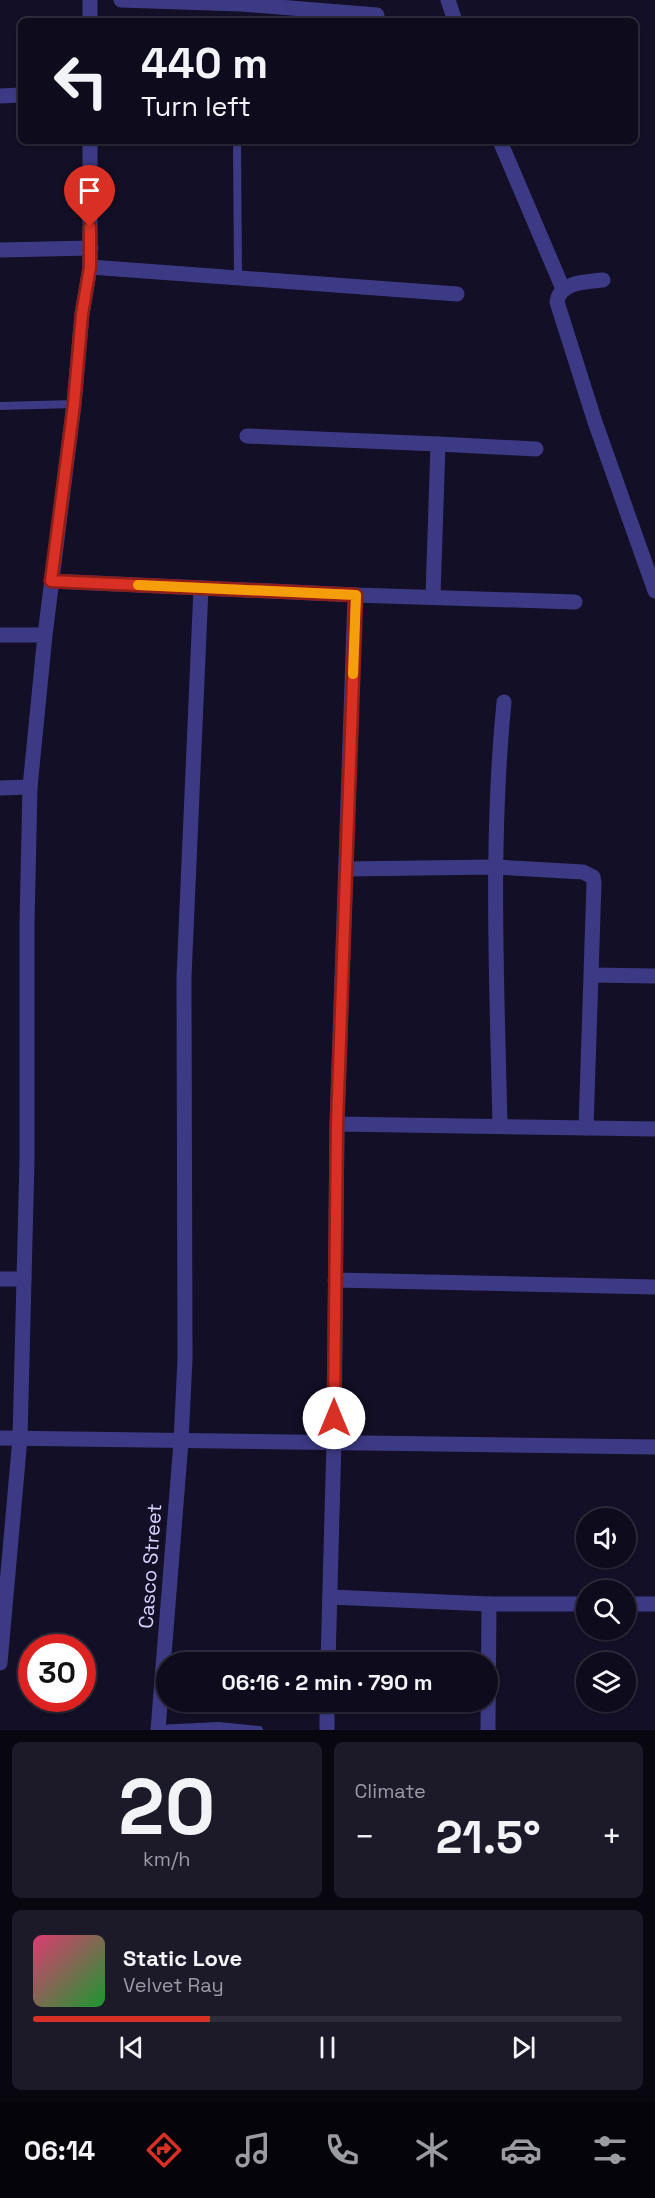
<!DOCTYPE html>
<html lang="en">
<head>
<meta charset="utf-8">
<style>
	:root { --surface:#0e0b1c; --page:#1c1929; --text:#f1f3f6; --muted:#9b9ba3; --line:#2e2b3b; --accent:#d93025 }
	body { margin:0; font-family:"Space Grotesk",sans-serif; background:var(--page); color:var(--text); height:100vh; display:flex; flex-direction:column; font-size:22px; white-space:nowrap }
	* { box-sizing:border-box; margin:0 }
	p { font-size:20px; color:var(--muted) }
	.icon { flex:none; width:33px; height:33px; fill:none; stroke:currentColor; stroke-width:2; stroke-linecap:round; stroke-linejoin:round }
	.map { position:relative; height:1730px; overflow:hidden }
	.sheet { display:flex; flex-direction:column; gap:12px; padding:12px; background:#08060f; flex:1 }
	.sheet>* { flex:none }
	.banner { position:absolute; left:18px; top:18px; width:620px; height:126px; border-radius:9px; box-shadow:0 2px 4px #0004,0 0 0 2px var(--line); background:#0e0b1c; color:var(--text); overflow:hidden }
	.fabs { position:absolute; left:576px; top:1508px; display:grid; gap:12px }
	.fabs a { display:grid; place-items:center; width:60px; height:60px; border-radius:50%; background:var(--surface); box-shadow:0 2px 4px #0004,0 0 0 2px var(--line); font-size:30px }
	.speed { position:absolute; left:18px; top:1634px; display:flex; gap:12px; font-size:30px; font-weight:700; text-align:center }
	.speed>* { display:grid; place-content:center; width:78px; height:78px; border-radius:50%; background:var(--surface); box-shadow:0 2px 4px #0004,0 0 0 2px var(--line); line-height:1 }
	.speed .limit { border:9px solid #d22; background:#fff; color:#111 }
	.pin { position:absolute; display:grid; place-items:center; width:51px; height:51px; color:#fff; margin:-62px -26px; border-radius:50% 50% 50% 0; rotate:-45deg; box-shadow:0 0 6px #0007 }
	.pin .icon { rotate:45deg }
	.me { position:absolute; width:66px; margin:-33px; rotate:0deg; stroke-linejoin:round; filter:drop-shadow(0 0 4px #0008) }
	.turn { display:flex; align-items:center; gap:21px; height:126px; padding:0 24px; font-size:27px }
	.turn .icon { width:78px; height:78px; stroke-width:2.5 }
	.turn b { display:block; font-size:42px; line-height:51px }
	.big { font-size:45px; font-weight:600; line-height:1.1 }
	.sheet .widget { flex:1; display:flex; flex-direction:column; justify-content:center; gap:9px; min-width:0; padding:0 21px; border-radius:9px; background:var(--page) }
	.sheet .dial { align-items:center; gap:0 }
	.dial b { font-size:78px; line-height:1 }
	.song { display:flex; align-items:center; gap:18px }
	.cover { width:72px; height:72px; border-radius:9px; background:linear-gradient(135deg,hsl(340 70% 55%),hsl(130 70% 35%)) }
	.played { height:6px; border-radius:3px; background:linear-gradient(90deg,var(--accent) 30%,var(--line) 30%) }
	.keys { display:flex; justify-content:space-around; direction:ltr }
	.heat { display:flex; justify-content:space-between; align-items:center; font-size:33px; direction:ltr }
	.sheet .tiles { flex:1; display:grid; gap:12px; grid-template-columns:1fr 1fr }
	.widget:last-child { grid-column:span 2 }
	.trip { position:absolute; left:156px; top:1652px; width:342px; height:60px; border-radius:30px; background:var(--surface); box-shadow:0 2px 4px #0004,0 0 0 2px var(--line); font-weight:600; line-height:60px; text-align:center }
	.tab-bar { display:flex; height:96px; justify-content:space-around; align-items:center; background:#06040b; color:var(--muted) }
	.tab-bar .icon { width:42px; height:42px }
	.tab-bar .active { color:var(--accent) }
	.tab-bar b { font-size:27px; color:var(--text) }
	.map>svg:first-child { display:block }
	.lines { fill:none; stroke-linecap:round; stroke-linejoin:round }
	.lane { stroke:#3d3a85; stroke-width:8 }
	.street { stroke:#3d3a85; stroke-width:15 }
	.route-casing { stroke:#8d1f18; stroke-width:15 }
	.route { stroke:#d93025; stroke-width:10 }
	.slow { stroke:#f59e0b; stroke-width:10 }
	.labels { text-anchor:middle; stroke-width:6; stroke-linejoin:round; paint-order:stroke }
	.street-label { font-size:20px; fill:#d9d4ff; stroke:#130f26 }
</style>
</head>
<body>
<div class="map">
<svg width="655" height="1730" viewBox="0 0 655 1730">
	<rect width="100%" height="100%" fill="#130f26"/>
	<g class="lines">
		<g class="lane">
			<path d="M237,141L238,278"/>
			<path d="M0,406L74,404"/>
			<path d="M158,1729L218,1726L259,1730"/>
		</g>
		<g class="street">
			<path d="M90,0V21"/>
			<path d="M121,0L241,4L377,15"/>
			<path d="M448,0L455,21"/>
			<path d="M0,96L21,95"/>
			<path d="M500,141L563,289"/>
			<path d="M0,250L91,248"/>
			<path d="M90,267L457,294"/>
			<path d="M603,280C587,282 560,281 557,302L595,422L655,591"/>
			<path d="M247,436L438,444"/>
			<path d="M51,581L355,595L575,602"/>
			<path d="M433,596L438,444L536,449"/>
			<path d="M0,635H45"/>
			<path d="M0,788L30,787"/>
			<path d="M346,869L495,867L583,872L593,877L594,883L586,1128"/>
			<path d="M592,975L655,976"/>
			<path d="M337,1124L655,1129"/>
			<path d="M500,1126C497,985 490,843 504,702"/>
			<path d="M0,1279H24"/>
			<path d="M335,1280L655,1287"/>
			<path d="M0,1438L655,1447"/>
			<path d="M330,1597L489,1604H586"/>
			<path d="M626,1604H655"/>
			<path d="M328,1662L334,1441L337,1124L355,595"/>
			<path d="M0,1663L20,1438L27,1160V923L30,787L45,635L74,404L82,314L90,267V141"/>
			<path d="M158,1730L181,1442L185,1359L184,977L201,588"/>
			<path d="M327,1730V1701"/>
			<path d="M488,1730L489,1604"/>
		</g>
	</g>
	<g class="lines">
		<defs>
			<path id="route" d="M90,227V267L82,314L74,404L51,581L356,595L337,1124L334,1418"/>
		</defs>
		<use href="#route" class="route-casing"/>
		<use href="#route" class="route"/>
		<path class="slow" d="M138,585L356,595L353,674"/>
	</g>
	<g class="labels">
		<g class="street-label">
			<text transform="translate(150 1566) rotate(-86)" y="7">Casco Street</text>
		</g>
	</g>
</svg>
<div class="fabs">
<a><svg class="icon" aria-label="sound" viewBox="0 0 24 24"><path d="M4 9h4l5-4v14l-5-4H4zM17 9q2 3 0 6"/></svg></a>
<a><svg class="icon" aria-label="search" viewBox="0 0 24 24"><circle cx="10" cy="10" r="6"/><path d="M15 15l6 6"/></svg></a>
<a><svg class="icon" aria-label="layers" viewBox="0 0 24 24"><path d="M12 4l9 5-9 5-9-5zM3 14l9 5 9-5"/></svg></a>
</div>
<div class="speed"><div class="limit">30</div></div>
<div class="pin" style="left:90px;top:227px;background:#d93025"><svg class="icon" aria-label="arrive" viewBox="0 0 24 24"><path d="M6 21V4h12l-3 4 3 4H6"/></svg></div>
<svg class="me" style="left:334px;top:1418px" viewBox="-20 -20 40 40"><circle r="19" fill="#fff"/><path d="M0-13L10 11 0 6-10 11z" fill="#d93025"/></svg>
<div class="trip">06:16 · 2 min · 790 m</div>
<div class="banner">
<div class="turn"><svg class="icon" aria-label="left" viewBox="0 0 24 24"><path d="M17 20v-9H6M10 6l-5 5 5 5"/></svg><div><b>440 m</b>Turn left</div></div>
</div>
</div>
<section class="sheet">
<div class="tiles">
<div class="widget dial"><b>20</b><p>km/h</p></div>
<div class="widget"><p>Climate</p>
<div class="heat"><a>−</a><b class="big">21.5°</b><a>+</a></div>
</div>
<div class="widget">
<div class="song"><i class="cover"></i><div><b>Static Love</b><p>Velvet Ray</p></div></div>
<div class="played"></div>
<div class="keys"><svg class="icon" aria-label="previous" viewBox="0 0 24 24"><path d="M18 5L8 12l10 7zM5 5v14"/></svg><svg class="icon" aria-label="pause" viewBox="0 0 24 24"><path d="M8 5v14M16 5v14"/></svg><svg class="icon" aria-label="next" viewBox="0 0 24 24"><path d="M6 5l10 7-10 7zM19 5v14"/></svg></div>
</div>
</div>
</section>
<nav class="tab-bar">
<b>06:14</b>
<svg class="icon active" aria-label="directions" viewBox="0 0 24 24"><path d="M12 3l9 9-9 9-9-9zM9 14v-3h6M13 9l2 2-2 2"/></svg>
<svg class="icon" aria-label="music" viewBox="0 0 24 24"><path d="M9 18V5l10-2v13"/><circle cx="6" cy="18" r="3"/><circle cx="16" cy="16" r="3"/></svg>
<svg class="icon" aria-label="phone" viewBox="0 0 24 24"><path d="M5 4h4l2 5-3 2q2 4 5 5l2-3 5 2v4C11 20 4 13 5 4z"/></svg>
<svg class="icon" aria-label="climate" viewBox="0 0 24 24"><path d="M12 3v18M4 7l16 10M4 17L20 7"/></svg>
<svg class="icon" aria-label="car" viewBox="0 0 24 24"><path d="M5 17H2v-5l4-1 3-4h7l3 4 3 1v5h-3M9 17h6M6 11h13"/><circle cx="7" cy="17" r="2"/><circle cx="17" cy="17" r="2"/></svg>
<svg class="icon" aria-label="filters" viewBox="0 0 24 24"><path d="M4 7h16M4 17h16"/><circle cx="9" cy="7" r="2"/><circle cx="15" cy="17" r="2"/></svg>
</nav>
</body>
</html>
